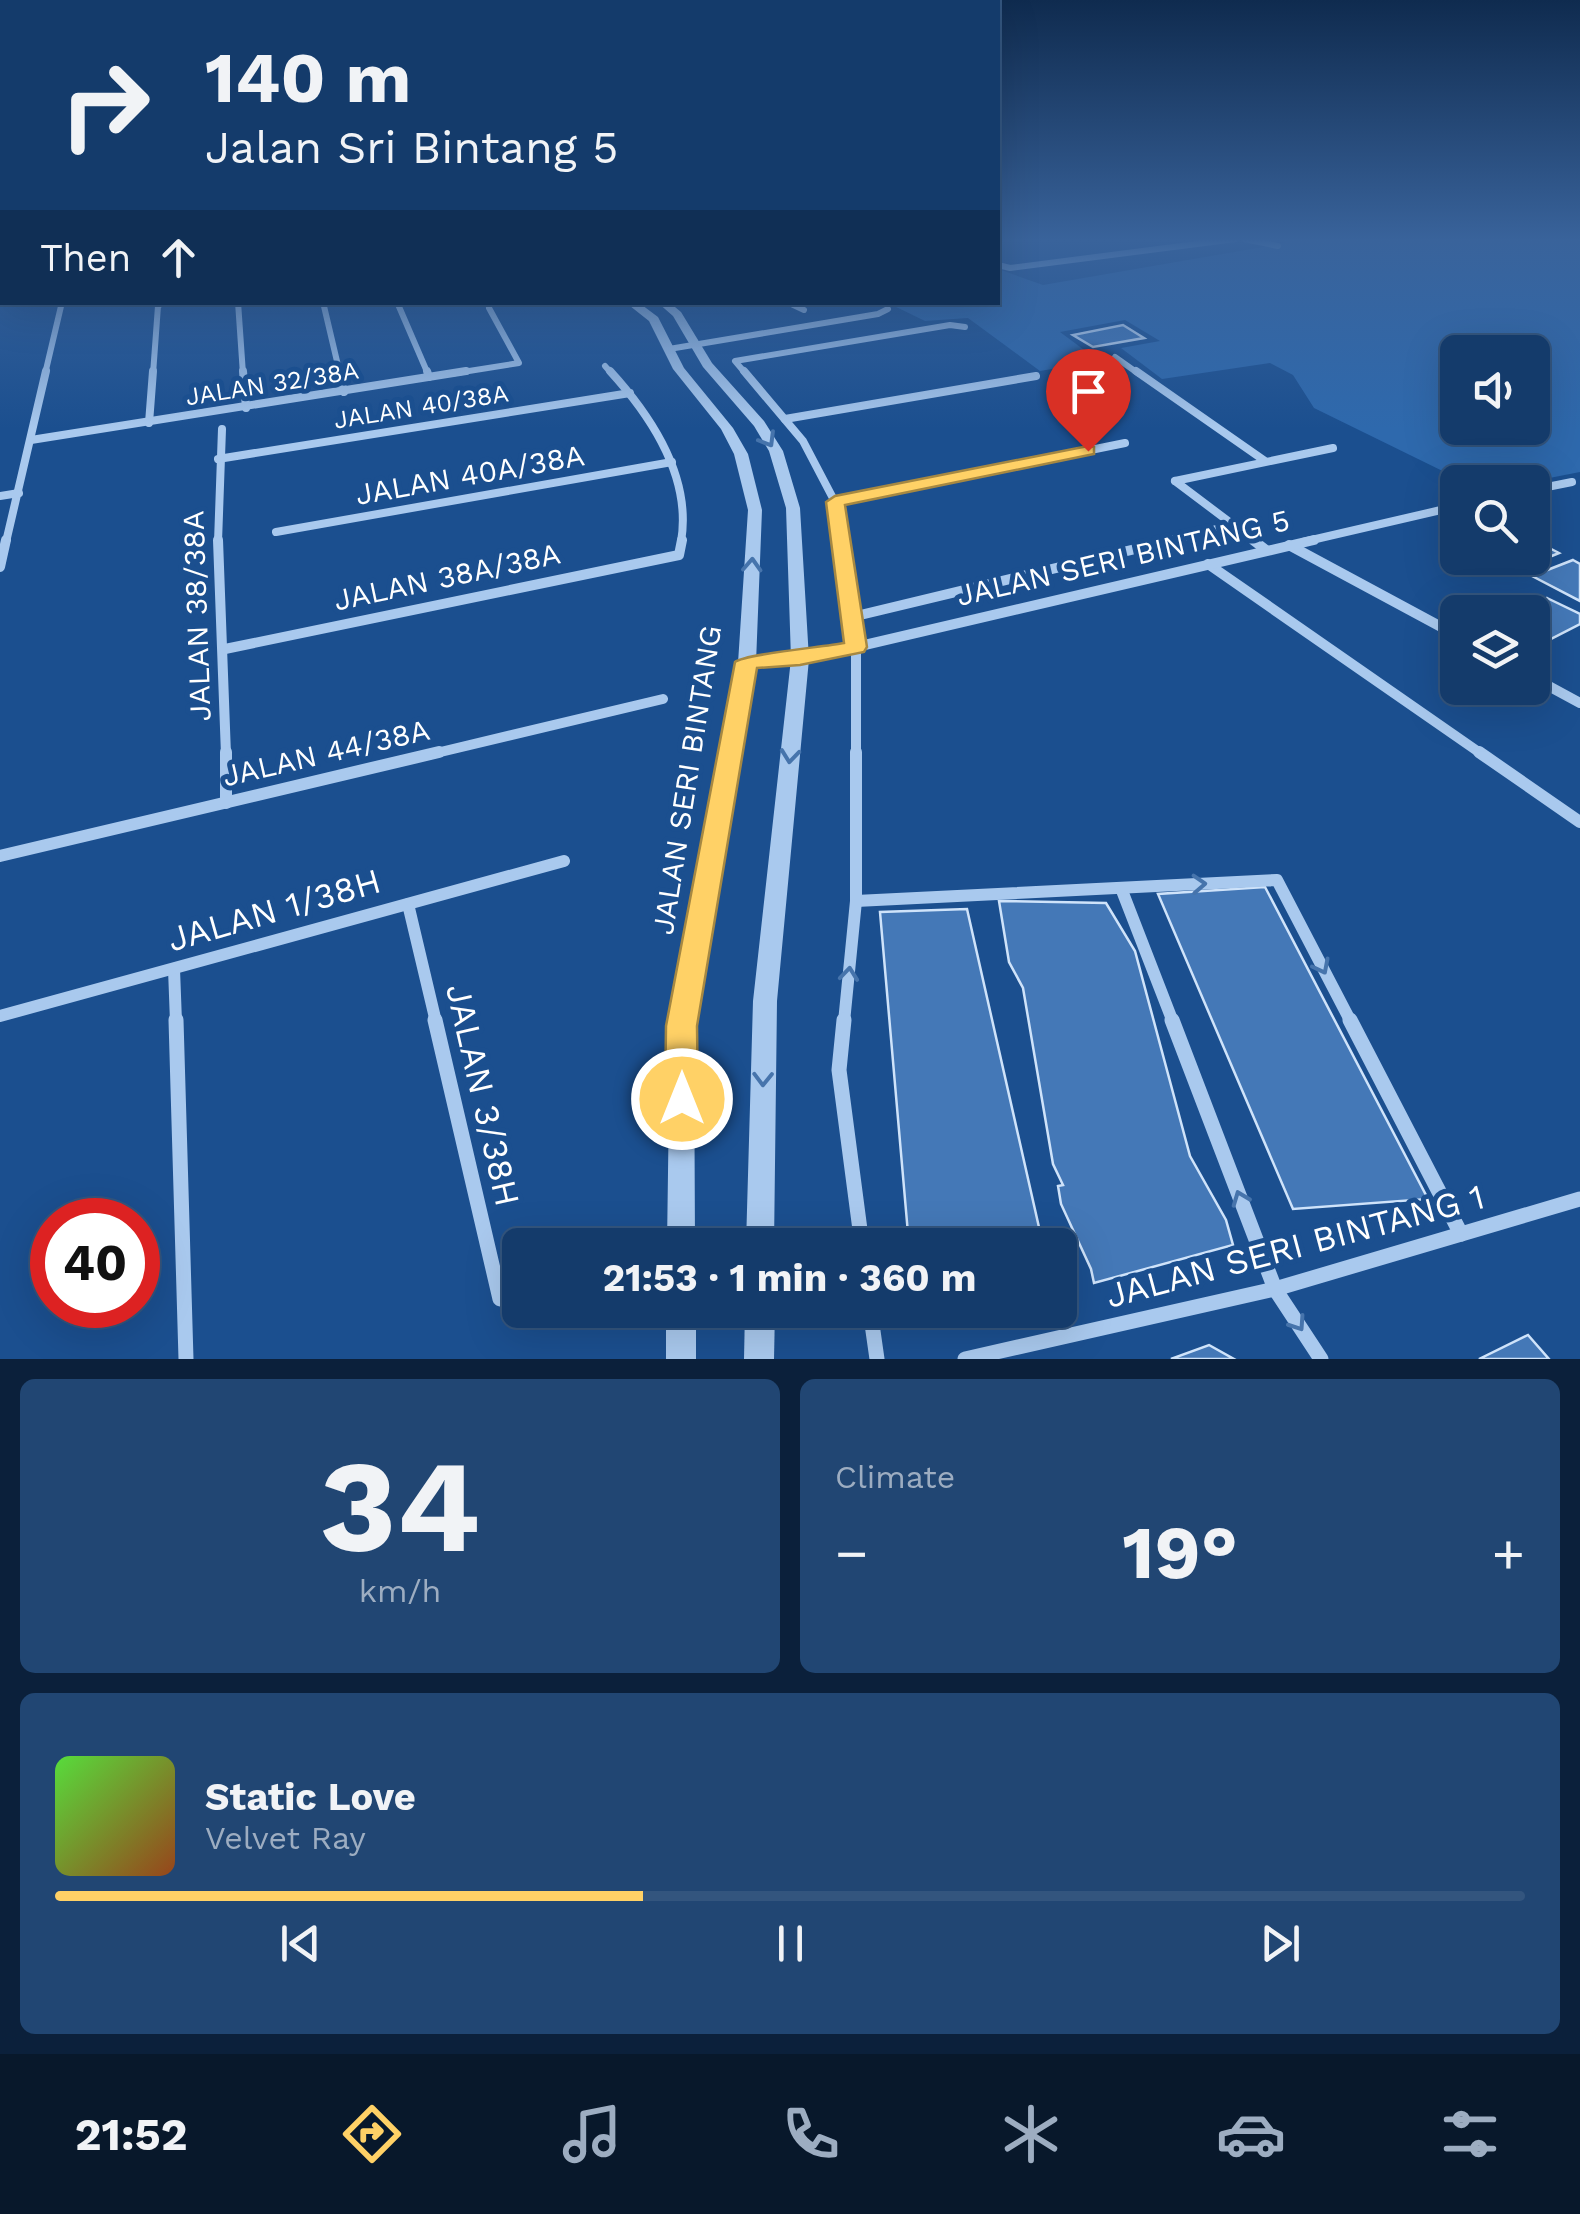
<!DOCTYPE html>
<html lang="en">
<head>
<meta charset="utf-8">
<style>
	:root { --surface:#143b6b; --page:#214673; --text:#f1f3f6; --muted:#9dadc1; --line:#33557e; --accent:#ffd166 }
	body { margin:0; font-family:"Work Sans",sans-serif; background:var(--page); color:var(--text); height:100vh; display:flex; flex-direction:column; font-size:38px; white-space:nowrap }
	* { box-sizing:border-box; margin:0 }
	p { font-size:32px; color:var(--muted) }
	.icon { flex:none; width:55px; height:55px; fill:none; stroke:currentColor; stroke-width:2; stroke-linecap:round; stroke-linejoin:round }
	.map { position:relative; height:1359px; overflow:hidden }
	.details { display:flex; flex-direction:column; gap:20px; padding:20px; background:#0b203b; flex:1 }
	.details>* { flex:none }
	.banner { position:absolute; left:0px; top:0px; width:1000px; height:305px; box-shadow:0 10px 40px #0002,0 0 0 2px var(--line); background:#143b6b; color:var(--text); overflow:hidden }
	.buttons { position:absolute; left:1440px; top:335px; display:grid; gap:20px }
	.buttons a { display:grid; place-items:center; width:110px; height:110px; border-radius:15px; background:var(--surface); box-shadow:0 10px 40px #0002,0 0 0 2px var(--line); font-size:50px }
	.speed { position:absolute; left:30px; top:1198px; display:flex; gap:20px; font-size:50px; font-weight:700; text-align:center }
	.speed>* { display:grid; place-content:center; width:130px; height:130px; border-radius:50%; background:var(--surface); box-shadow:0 10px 40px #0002,0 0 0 2px var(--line); line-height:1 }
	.speed .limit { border:15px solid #d22; background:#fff; color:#111 }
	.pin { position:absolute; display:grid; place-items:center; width:85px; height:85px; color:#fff; margin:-102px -42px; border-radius:50% 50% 50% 0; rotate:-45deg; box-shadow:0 0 10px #0007 }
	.pin .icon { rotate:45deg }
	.me { position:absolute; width:110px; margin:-55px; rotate:0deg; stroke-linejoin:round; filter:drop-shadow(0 0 8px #0008) }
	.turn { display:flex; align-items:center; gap:35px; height:210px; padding:0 40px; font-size:45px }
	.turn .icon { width:130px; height:130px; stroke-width:2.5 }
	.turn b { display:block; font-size:70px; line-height:85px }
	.then { display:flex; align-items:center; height:95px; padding:0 40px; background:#0003; gap:20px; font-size:38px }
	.big { font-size:75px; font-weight:700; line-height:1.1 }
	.details .card { flex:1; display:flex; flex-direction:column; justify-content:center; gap:15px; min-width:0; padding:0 35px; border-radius:15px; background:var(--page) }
	.details .dial { align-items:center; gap:0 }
	.dial b { font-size:130px; line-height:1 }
	.song { display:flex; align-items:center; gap:30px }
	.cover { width:120px; height:120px; border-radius:15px; background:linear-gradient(135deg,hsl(110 70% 55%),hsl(20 70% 35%)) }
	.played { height:10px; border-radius:5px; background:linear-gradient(90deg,var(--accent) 40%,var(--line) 40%) }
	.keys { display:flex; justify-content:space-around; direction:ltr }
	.heat { display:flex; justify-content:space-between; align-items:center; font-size:55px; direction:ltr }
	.details .tiles { flex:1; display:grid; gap:20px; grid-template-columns:1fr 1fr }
	.card:last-child { grid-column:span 2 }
	.trip { position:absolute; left:502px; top:1228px; width:575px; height:100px; border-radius:15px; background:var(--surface); box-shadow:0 10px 40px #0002,0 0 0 2px var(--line); font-weight:700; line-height:100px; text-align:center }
	.tab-bar { display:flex; height:160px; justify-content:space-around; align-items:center; background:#08182b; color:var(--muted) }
	.tab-bar .icon { width:70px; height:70px }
	.tab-bar .current { color:var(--accent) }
	.tab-bar b { font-size:45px; color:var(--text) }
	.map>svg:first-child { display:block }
	.green { fill:#2e69ad; fill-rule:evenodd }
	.building { fill:#4478b7; stroke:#cfe3fa; stroke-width:2.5 }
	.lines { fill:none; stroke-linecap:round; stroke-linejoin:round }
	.minor-far4 { stroke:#a9c9ee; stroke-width:6 }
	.minor-far3 { stroke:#a9c9ee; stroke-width:8 }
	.minor-far2 { stroke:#a9c9ee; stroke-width:10 }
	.minor-far1 { stroke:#a9c9ee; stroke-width:12 }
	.minor { stroke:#a9c9ee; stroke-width:15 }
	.tertiary { fill:#a9c9ee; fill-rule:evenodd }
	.oneway { stroke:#4674ac }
	.route { fill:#ffd166; stroke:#a68842; stroke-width:2.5 }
	.labels { text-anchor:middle; stroke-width:10; stroke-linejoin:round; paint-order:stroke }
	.far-street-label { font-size:25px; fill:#fff; stroke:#1b4f8f }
	.street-label { font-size:30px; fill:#fff; stroke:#1b4f8f }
	.near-street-label { font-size:35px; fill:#fff; stroke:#1b4f8f }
</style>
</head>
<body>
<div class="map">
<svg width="1580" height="1359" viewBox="0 0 1580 1359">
	<rect width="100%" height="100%" fill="#1b4f8f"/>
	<path class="green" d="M1274,239H1580V472L1529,482H1465L1314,408L1293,375L1270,363L1162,379L1121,348L1160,341L1125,320L1060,332L1099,361L1040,371L968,318L925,321L888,303L998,302V269L1043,285L1286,243ZM1458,352H1532V428H1458Z"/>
	<g class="building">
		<path d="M1123,325L1144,338L1093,347L1073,335Z"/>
		<path d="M1532,539L1559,553L1520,569L1498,558H1532Z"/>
		<path d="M1573,560L1580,564V601L1532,576Z"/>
		<path d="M1547,598L1580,614V624L1539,645L1532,642V612H1517Z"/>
		<path d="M1265,887L1428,1199L1293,1209L1158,894Z"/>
		<path d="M999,901L1106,903L1135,951L1190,1156L1226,1220L1233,1245L1094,1283L1091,1269L1061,1204L1058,1186L1063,1185L1053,1164L1023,988L1009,962Z"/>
		<path d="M967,909L1043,1245H909L880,912Z"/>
		<path d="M1528,1335L1549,1359H1479Z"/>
		<path d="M1209,1345L1234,1359H1171Z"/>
	</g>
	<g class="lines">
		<g class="minor-far4">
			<path d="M1244,239L1278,246"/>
			<path d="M998,265L1010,268L1236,239"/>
			<path d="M238,302L243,374"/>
			<path d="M323,302L340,374"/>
			<path d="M397,302L428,374"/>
			<path d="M787,302L804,310"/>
			<path d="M0,303L7,302"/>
			<path d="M669,349L878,314L888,309"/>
			<path d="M1115,357L1139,374"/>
			<path d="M605,366L612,374"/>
			<path d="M45,374L62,302"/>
			<path d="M153,374L158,306L164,302"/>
			<path d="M450,374L519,363L489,308"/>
			<path d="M746,374L735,361L950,325L965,327"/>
		</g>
		<g class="minor-far3">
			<path d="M243,371L246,408"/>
			<path d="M339,371L344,392"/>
			<path d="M427,371L429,377"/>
			<path d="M610,371C652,417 692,478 681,542"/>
			<path d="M744,371L803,441L835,502L841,542"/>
			<path d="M1136,371L1265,461"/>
			<path d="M785,419L1036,376"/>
			<path d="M149,423L153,371"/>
			<path d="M31,440L466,371"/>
			<path d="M218,459L630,393"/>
			<path d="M1175,481L1333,448"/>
			<path d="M1175,481L1256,542"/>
			<path d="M1532,490L1572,482"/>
			<path d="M0,496L19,493"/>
			<path d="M835,502L1125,443"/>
			<path d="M276,532L672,462"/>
			<path d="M6,542L46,371"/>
			<path d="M218,542L222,429"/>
			<path d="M1162,542L1234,525"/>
			<path d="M1303,542L1458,506"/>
		</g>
		<g class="minor-far2">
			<path d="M218,540L226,755"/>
			<path d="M840,540L856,647V755"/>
			<path d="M1253,540L1266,550"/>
			<path d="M1289,545L1458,636"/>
			<path d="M1208,564L1483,755"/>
			<path d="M0,567L6,540"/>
			<path d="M852,617L1173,540"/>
			<path d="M225,649L679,555L682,540"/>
			<path d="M747,663L800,659L856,647L1314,540"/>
			<path d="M1532,677L1580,703"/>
			<path d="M428,755L663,699"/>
		</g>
		<g class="minor-far1">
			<path d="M1479,752L1580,822"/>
			<path d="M226,803V752"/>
			<path d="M0,856L439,752"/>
			<path d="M1121,888L1173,1022"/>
			<path d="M856,901L1277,880L1351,1022"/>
			<path d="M408,904L436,1022"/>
			<path d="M174,969L176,1022"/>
			<path d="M0,1016L564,861"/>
			<path d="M844,1022L856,901V752"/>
		</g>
		<g class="minor">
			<path d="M176,1020L186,1359"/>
			<path d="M435,1020L500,1299"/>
			<path d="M844,1020L839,1070L862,1245"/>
			<path d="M1172,1020L1275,1289L1321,1359"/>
			<path d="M1350,1020L1461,1234"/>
			<path d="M870,1310L877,1359"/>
			<path d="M965,1359L1275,1289L1580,1199"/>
		</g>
		<g class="tertiary">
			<path d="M625,302H638L658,317L684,368L733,428L748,454L762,510L756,663L694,1026L695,1245H667L670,1026L738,663L748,510L734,454L721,429L673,369L649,321Z"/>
			<path d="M657,302H669L681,312L712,363L764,421L783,451L800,508L809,659L777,1001L774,1245H746L753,1001L791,659L786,508L769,451L754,426L703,367L673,316Z"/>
			<rect x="666" y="1310" width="30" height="49"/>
			<path d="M745,1310H775L774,1359H744Z"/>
		</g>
	</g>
	<defs><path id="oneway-chevron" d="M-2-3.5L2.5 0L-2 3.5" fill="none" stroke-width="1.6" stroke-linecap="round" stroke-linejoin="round" transform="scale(2.5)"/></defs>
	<g class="oneway">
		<use href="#oneway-chevron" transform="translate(768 440) rotate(59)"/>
		<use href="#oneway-chevron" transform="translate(752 565) rotate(-87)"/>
		<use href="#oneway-chevron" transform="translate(790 756) rotate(96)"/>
		<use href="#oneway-chevron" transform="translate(1199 884) rotate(-3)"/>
		<use href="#oneway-chevron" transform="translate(1322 967) rotate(63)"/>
		<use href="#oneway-chevron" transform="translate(849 974) rotate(-84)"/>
		<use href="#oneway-chevron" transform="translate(763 1079) rotate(91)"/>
		<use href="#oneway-chevron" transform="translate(1240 1198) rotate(-111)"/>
		<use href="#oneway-chevron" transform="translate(1298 1324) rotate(56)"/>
	</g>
	<linearGradient id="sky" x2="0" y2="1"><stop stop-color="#0f2b4f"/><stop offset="0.56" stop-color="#39639b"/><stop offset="1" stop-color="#39639b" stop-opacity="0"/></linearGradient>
	<rect width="1580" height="429" fill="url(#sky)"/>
	<path class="route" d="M1088,446L1094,447V454L845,505L867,647L864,652L800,665L757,668L697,1026L698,1099L693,1110L682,1114L670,1110L665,1099L666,1026L735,662C744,654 824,647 844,643L826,502L835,496Z"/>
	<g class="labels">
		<g class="far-street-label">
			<text transform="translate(272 383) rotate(-9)" y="9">JALAN 32/38A</text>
			<text transform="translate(421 406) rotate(-9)" y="9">JALAN 40/38A</text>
		</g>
		<g class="street-label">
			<text transform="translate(470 475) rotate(-10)" y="10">JALAN 40A/38A</text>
			<text transform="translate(1123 558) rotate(-13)" y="10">JALAN SERI BINTANG 5</text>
			<text transform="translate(447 577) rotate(-12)" y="10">JALAN 38A/38A</text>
			<text transform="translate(197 616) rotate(-92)" y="10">JALAN 38/38A</text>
			<text transform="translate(326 753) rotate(-13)" y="10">JALAN 44/38A</text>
			<text transform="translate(687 780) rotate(-81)" y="10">JALAN SERI BINTANG</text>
		</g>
		<g class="near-street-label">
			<text transform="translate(274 910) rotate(-16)" y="12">JALAN 1/38H</text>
			<text transform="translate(483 1095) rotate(77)" y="12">JALAN 3/38H</text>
			<text transform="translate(1295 1246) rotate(-15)" y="12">JALAN SERI BINTANG 1</text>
		</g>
	</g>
</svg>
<div class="buttons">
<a><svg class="icon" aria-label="sound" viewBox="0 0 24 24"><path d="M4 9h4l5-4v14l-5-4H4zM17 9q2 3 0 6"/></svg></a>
<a><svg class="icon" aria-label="search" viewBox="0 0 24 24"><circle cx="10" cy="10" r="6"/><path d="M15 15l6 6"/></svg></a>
<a><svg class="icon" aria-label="layers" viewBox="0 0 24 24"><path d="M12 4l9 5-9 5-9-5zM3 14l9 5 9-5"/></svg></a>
</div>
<div class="speed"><div class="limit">40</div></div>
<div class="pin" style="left:1088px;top:451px;background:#d93025"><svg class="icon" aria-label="arrive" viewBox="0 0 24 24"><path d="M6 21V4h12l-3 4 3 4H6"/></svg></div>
<svg class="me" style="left:682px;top:1099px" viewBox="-20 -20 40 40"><circle r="17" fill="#ffd166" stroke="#fff" stroke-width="3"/><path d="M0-11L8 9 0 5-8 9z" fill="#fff"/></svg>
<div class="trip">21:53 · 1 min · 360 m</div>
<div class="banner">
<div class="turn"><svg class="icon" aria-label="right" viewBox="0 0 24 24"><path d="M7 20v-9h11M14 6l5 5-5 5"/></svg><div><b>140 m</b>Jalan Sri Bintang 5</div></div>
<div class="then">Then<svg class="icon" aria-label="ahead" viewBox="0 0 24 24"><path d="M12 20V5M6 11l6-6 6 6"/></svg></div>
</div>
</div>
<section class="details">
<div class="tiles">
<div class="card dial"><b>34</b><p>km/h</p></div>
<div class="card"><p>Climate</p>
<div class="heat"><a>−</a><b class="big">19°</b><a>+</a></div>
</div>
<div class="card">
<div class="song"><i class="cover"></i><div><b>Static Love</b><p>Velvet Ray</p></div></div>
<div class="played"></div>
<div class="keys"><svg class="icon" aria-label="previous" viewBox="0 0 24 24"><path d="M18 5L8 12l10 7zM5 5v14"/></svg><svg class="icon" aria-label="pause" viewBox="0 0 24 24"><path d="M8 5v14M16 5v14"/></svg><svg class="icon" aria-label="next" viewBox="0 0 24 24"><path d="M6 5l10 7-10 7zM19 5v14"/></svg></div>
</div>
</div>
</section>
<nav class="tab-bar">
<b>21:52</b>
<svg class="icon current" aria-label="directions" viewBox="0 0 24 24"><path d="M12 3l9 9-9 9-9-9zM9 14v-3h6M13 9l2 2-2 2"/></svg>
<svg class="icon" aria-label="music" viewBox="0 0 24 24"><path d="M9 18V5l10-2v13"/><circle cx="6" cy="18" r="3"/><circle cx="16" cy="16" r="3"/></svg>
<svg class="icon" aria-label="phone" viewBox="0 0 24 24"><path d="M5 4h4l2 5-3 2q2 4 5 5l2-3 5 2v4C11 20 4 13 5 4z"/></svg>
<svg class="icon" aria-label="climate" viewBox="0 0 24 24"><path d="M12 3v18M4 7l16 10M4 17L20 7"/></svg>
<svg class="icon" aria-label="car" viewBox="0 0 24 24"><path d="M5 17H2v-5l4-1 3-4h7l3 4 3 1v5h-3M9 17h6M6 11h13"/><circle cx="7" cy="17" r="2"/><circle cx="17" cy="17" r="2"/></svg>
<svg class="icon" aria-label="filters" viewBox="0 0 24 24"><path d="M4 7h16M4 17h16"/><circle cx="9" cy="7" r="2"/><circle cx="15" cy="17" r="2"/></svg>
</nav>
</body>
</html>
